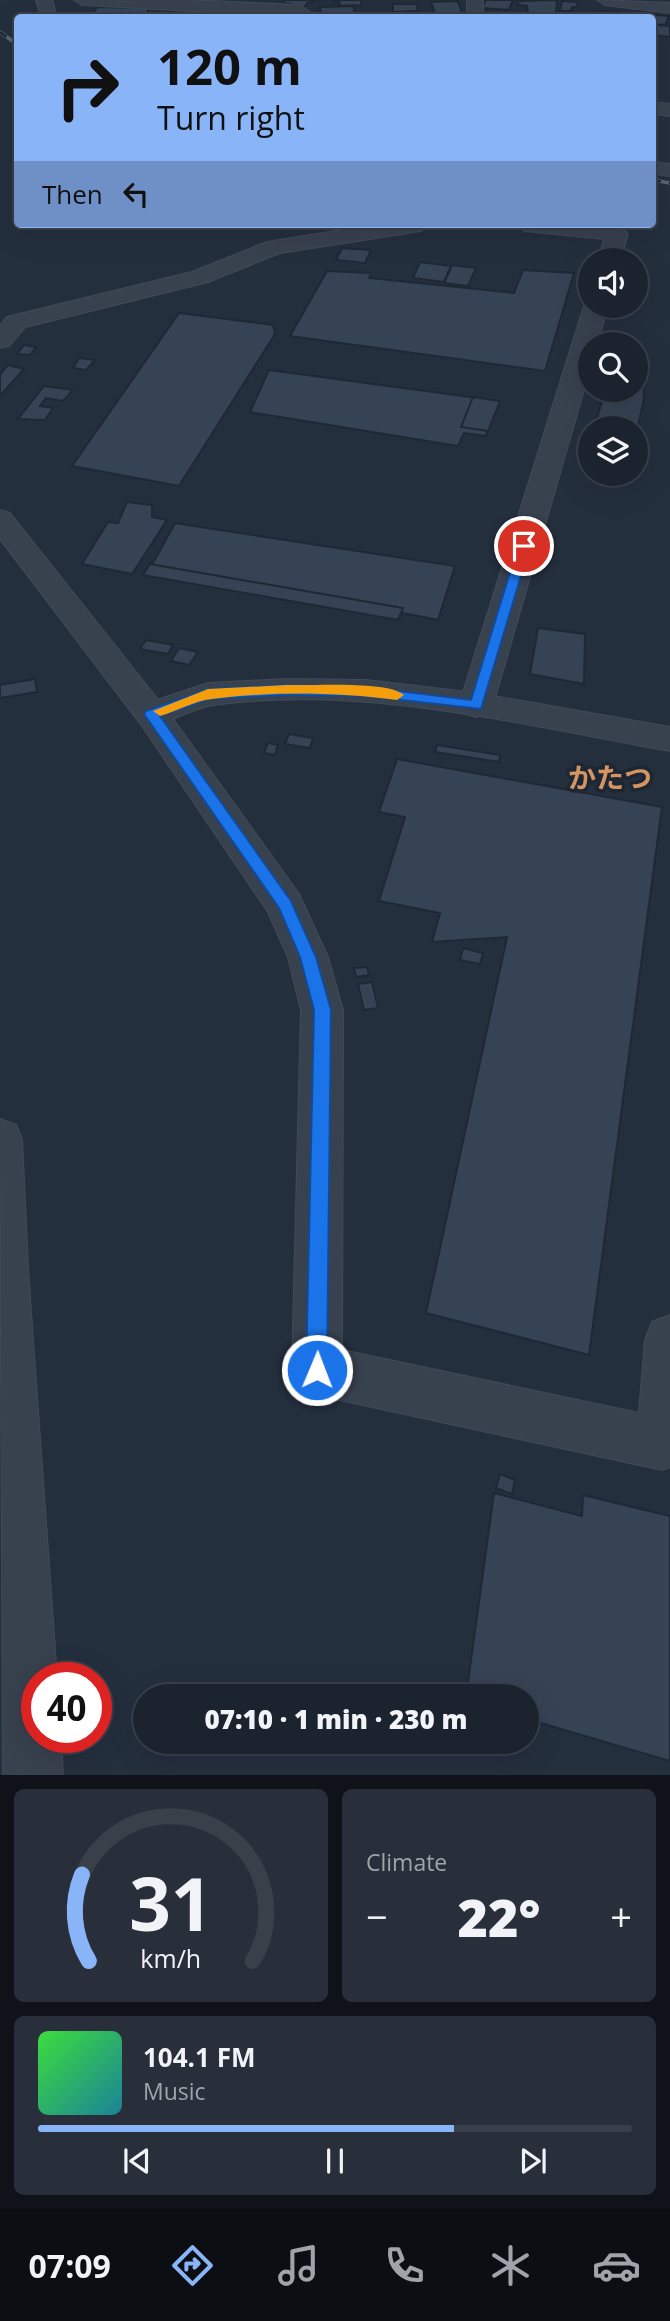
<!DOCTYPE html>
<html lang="en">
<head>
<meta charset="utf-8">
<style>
	:root { --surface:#1b232e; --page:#282f3a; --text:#f1f3f6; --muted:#a0a4aa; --line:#39404a; --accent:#8ab4f8 }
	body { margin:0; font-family:"Open Sans","Noto Sans JP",sans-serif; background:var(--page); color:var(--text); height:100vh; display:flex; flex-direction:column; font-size:26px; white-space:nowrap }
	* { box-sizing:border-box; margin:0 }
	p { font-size:23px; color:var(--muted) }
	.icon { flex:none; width:38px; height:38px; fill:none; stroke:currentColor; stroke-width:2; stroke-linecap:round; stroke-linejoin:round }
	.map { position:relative; height:1775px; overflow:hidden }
	.panel { display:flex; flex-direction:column; gap:14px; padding:14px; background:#0f1319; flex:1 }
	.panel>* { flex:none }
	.guide { position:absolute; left:14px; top:14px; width:642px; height:214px; border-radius:7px; box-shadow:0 7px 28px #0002,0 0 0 2px var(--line); background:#8ab4f8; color:#111; overflow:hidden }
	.fabs { position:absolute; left:578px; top:248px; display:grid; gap:14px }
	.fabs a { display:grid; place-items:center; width:70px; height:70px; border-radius:50%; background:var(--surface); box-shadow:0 7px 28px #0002,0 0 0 2px var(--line); font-size:35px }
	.speed { position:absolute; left:21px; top:1662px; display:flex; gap:14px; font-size:35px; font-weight:700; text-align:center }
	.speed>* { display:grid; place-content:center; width:91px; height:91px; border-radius:50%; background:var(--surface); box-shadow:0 7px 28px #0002,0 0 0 2px var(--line); line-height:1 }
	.speed .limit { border:10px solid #d22; background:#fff; color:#111 }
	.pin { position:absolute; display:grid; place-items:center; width:60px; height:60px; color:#fff; margin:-30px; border:4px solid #fff; border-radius:50%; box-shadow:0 2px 7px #0007 }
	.me { position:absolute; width:77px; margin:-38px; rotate:1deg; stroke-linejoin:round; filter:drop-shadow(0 0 5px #0008) }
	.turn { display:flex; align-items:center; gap:24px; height:147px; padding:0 28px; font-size:32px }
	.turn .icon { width:91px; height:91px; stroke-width:2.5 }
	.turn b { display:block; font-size:49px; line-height:60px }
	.then { display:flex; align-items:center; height:66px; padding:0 28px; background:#0003; gap:14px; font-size:26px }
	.big { font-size:52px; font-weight:800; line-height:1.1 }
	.panel .widget { flex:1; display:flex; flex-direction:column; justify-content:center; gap:10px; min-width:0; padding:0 24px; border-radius:10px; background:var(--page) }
	.panel .dial { align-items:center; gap:0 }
	.dial svg { height:182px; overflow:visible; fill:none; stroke:var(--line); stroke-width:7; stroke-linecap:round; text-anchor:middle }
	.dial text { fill:var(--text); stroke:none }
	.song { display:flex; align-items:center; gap:21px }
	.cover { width:84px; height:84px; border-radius:10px; background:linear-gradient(135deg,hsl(120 70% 55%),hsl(190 70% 35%)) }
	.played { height:7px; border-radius:4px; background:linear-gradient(90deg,var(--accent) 70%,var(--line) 70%) }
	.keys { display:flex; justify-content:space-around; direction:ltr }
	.heat { display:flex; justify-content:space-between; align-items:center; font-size:38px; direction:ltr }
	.panel .tiles { flex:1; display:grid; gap:14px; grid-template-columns:1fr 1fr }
	.widget:last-child { grid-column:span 2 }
	.trip { position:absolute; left:133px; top:1684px; width:406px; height:70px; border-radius:35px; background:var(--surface); box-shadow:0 7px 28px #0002,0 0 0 2px var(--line); font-weight:800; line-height:70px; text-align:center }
	.tab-bar { display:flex; height:112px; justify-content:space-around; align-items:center; background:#0b0e12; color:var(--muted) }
	.tab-bar .icon { width:49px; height:49px }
	.tab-bar .selected { color:var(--accent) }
	.tab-bar b { font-size:32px; color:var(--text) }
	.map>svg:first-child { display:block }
	.building { fill:#364354; stroke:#1f2835; stroke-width:2 }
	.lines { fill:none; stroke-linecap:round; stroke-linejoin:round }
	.minor-casing { stroke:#414a57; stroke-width:2 }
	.tertiary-casing { stroke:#414a57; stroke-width:2 }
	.minor { fill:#38414e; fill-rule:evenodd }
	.tertiary { fill:#38414e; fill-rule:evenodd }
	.rail-casing { stroke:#5a6575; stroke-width:3.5 }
	.rail { stroke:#1d2633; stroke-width:2.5; stroke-dasharray:8; stroke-linecap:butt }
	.route { fill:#1a73e8; stroke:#114b97; stroke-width:2 }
	.slow { fill:#f59e0b }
	.labels { text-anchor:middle; stroke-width:7; stroke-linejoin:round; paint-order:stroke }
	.quarter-label { font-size:28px; font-weight:bold; fill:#d59563; stroke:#1d2633 }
</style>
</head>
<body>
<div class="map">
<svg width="670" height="1775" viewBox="0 0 670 1775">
	<rect width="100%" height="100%" fill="#242f3e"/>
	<g class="building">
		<path d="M284,0H317L307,3L305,7H291V4L283,3Z"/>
		<path d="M332,0H361V5L340,6L339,1Z"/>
		<path d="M486,0H513L509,10L482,8Z"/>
		<path d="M557,0L556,14L528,13L527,6L519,5L517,1Z"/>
		<path d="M458,1L463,16H436L431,2Z"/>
		<path d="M562,1L578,2L577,7H572L571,11H560Z"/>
		<path d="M393,4H417L418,11L393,12Z"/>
		<path d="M353,6L355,14L321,15L320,7Z"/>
		<path d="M97,7L149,8L146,15L90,18Z"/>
		<path d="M599,11L625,13L624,18H597Z"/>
		<path d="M643,14L669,16L665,25L653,24V18H641Z"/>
		<path d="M656,25L670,26V37L653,35Z"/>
		<path d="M342,248L371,250L365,263L336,260Z"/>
		<path d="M420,262L451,266L444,282L413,278Z"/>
		<path d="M452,265L476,268L468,286L444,283Z"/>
		<path d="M523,270L574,273L545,371L290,336L327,271L371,273L369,278L514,293Z"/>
		<path d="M179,313L273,325L275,334L179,486L72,466Z"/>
		<path d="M24,345L36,347L30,355L17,354Z"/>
		<path d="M79,358L95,360L86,370L73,368Z"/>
		<path d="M8,365L24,369L0,396V374Z"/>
		<path d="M269,370L478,398L497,403L486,436L464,433L458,446L250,412Z"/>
		<path d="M635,383L643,385L644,399L635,439V429H594L605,390H635Z"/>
		<path d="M44,386L73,390L63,401L46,398L40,406L53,408L45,420L18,419Z"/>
		<path d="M473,397L500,401L488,431L461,427Z"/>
		<path d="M127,502L152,505V517L167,520L132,574L82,564L108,522L118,523Z"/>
		<path d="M175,523L455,566L438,620L403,613L399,618L147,574Z"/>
		<path d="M150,564L403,608L398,620L143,575Z"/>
		<path d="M538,628L585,634L584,684L530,674Z"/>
		<path d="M146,640L173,645L168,654L140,649Z"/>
		<path d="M179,648L198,652L189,665L171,661Z"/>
		<path d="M35,679L37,692L0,698V685Z"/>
		<path d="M289,734L313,738L310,748L285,744Z"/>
		<path d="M268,743L278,745L275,755L264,753Z"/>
		<path d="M437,745L500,755L499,762L435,752Z"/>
		<path d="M397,759L662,807L589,1355L426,1313L507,937L432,942L440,913L379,901L405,817L379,812Z"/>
		<path d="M463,948L483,953L480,964L460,960Z"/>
		<path d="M367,967L369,975L356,977L354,968Z"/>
		<path d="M372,982L378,1008L364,1010L358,984Z"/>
		<path d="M500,1474L515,1480L512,1494L496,1488Z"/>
		<path d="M494,1493L582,1516L583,1495L670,1516V1761L527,1719V1696H466Z"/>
	</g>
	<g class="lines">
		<defs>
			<g id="minor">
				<path d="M74,0H188L300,5L318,18L82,5Z"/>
				<rect x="467" y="0" width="16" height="18"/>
				<path d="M597,0L670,3V13L605,5Z"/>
				<path d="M653,102L670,104V116L653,114Z"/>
				<path d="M379,224H432L421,231L280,253L208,282L25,327L9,346L0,348V326L7,317L192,272L267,242Z"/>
				<path d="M514,224C535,224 617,219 628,234L620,261H598L604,239L525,231Z"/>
				<path d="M590,300V306H608L597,345H590V369L493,705L488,713L476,717L464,713L459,705L584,306Z"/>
				<path d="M0,510L10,513L163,706L168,714L163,722L151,726L139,722L0,539Z"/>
				<path d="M0,1119L16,1125L22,1139L28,1270L57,1678H37V1738H61L63,1775H3Z"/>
			</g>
			<g id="tertiary">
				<path d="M36,0H52L57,18H41Z"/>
				<path d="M653,162L670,164V176L653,174Z"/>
				<path d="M286,679L366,680L476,693L670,727V751C522,725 365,684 213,705C200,707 185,714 173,719L299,894L328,957L343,1010L342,1350L639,1413L645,1340L652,1322L670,1315V1467L662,1470L317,1395L299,1388L292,1370L301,1010L288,957L268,912L134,714L139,706L208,683Z"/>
			</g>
		</defs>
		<use href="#minor" class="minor-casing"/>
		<use href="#tertiary" class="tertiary-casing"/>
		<use href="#minor" class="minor"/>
		<use href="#tertiary" class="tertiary"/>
		<defs>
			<g id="rail">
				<path d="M0,32L18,45"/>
				<path d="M653,180L670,183"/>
			</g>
		</defs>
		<use href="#rail" class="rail-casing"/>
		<use href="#rail" class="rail"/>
	</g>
	<path class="route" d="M524,542L530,546L481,709L366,696L286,695L209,699L160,716L291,901L316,957L331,1010L327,1370L324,1377L317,1380L309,1377L306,1370L314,1010L300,957L279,908L144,714L146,711L208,689L286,685L366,687L471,700L518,546Z"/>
	<path class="slow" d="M286,685C309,686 389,680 404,695L397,700C337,692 272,691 212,699C194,701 177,711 160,716L153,711L208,689Z"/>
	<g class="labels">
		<g class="quarter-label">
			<text x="610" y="788">かたつ</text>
		</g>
	</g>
</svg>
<div class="fabs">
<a><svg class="icon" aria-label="sound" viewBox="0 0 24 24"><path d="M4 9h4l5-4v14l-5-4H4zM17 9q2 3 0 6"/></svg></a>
<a><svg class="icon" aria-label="search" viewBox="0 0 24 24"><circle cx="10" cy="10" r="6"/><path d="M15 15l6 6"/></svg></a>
<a><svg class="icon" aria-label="layers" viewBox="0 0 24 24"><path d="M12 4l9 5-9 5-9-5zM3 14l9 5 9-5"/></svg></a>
</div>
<div class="speed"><div class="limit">40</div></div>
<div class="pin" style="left:524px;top:546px;background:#d93025"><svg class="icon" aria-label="arrive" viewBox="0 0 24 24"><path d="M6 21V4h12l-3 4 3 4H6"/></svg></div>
<svg class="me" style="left:317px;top:1370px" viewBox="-20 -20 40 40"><circle r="17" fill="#1a73e8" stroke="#fff" stroke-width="3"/><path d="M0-11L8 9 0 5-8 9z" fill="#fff"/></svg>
<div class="trip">07:10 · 1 min · 230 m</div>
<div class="guide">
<div class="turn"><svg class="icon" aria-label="right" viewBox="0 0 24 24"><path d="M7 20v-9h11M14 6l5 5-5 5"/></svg><div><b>120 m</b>Turn right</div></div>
<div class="then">Then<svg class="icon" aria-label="left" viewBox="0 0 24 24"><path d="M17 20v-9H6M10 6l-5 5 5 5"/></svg></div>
</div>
</div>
<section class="panel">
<div class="tiles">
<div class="widget dial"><svg viewBox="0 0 100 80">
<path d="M14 69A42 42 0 1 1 86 69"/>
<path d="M14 69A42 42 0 0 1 11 31" stroke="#8ab4f8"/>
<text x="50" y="56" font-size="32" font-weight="700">31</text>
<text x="50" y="72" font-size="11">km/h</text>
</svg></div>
<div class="widget"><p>Climate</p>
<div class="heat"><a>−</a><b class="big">22°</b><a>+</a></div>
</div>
<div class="widget">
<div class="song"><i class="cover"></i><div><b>104.1 FM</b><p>Music</p></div></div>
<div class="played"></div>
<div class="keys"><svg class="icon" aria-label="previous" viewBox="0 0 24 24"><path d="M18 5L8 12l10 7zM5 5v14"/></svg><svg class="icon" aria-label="pause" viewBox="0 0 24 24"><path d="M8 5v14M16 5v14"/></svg><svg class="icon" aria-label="next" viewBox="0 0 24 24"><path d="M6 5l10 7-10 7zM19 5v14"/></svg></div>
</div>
</div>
</section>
<nav class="tab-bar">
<b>07:09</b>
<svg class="icon selected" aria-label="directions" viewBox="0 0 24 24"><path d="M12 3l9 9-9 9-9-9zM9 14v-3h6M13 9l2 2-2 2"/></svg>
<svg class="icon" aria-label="music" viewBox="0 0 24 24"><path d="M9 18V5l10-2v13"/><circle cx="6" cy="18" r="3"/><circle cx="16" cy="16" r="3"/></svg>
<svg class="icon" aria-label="phone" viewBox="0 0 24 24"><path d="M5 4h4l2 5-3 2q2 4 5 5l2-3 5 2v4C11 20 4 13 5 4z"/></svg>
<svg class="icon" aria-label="climate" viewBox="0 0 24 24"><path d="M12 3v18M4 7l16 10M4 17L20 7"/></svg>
<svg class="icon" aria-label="car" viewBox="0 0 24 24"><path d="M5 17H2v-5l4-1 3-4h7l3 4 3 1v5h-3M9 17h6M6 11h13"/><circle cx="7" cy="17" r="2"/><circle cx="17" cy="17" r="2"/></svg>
</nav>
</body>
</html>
